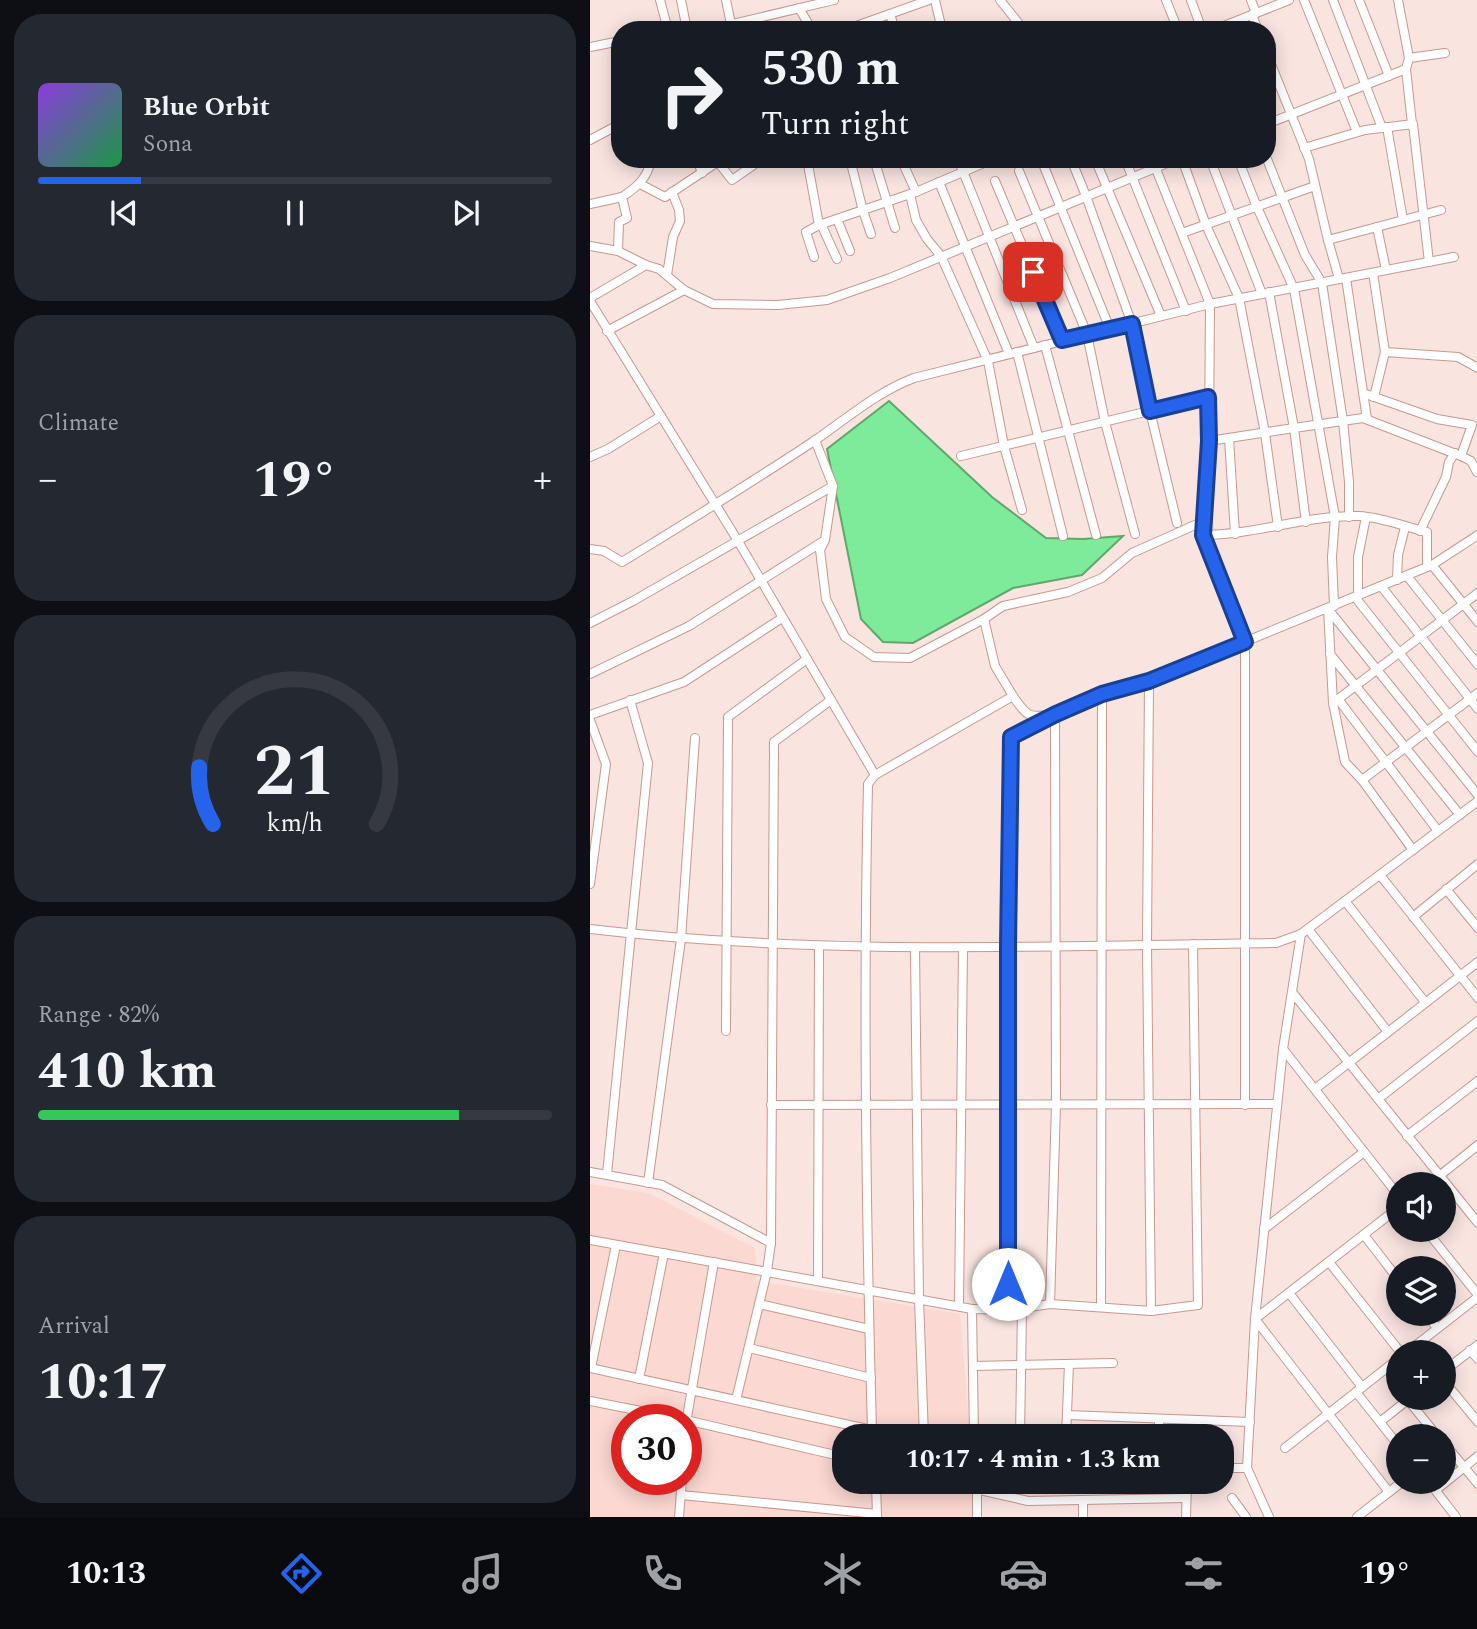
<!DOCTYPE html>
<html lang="en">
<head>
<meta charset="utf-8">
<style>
	:root { --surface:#171b24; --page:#242831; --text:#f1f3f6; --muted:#9ea1a6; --line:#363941; --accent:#2563eb }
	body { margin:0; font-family:Spectral,serif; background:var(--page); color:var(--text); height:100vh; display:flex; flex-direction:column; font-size:26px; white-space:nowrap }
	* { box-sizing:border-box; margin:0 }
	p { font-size:23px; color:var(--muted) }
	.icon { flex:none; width:38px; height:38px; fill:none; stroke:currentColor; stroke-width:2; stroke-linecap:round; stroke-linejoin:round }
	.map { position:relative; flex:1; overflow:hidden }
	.sheet { display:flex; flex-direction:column; gap:14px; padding:14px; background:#0d0f14; width:590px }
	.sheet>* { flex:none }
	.guide { position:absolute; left:21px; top:21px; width:665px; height:147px; border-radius:28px; box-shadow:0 4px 18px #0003; background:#171b24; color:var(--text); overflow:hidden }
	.controls { position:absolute; left:796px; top:1172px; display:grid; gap:14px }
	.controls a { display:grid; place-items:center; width:70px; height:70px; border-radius:50%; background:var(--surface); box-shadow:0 4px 18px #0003; font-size:35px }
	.speed { position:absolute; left:21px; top:1404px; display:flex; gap:14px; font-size:35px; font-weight:700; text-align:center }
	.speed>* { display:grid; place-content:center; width:91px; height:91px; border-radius:50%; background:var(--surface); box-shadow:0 4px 18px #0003; line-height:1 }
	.speed .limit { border:10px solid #d22; background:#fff; color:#111 }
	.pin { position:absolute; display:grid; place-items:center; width:60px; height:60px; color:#fff; margin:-30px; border-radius:14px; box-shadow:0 4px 10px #0006 }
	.me { position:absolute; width:77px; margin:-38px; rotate:0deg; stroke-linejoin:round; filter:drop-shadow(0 0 5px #0008) }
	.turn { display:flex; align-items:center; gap:24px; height:147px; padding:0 35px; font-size:32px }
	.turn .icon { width:91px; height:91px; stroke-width:2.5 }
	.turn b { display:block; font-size:49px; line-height:60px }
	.big { font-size:52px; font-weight:700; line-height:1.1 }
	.sheet .card { flex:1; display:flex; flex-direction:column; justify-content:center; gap:10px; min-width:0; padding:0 24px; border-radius:28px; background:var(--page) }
	.sheet .dial { align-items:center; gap:0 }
	.dial svg { height:182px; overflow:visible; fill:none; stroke:var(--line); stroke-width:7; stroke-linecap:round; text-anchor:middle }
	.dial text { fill:var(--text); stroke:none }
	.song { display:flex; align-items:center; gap:21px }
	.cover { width:84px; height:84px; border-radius:10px; background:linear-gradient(135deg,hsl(270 70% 55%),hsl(140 70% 35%)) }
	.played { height:7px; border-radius:4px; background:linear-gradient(90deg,var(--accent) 20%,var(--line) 20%) }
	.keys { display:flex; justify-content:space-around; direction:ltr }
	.heat { display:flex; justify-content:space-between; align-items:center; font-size:38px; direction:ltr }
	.charge { height:10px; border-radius:5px; background:linear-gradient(90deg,#34c759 82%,var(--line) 0) }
	.trip { position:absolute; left:242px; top:1424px; width:402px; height:70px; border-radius:28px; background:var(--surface); box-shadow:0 4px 18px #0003; font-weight:700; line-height:70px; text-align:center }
	.menu { display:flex; height:112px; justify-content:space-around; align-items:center; background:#090b0e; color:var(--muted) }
	.menu .icon { width:49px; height:49px }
	.menu .current { color:var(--accent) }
	.menu b { font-size:32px; color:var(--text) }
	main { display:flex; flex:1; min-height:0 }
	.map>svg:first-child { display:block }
	.built { fill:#fbd8d1; fill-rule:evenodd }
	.water { fill:#7deb99; stroke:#5fa76d; stroke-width:2 }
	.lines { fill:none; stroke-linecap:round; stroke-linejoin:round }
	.minor-casing { stroke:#c7988f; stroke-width:10 }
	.minor { stroke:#fff; stroke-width:8 }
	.route-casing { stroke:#184099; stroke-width:18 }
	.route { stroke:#2563eb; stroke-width:12 }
</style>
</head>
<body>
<main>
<section class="sheet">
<div class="card">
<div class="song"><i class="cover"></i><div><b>Blue Orbit</b><p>Sona</p></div></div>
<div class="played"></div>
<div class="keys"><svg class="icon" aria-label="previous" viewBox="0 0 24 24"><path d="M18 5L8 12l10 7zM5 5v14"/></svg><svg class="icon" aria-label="pause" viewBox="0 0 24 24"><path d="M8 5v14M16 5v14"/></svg><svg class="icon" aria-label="next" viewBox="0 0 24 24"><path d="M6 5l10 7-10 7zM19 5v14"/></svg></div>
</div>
<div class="card"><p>Climate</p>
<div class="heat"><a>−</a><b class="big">19°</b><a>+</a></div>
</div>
<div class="card dial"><svg viewBox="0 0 100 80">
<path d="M14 69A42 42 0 1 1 86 69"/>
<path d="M14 69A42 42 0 0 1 8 44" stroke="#2563eb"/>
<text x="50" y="56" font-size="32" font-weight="700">21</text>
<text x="50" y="72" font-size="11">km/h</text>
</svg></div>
<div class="card"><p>Range · 82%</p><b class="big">410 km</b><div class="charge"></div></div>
<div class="card"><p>Arrival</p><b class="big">10:17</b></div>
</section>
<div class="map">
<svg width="888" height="1517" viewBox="0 0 888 1517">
	<rect width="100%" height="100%" fill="#f9e4e0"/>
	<path class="built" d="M0,1184L58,1193L165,1248L167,1281L370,1314L380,1437H254V1482H384L387,1517H0ZM37,1419H96V1479H37Z"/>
	<path class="water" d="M299,401L402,497L456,538L493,539L533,536L492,575L423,588L323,643L293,642L271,619L237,449Z"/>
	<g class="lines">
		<defs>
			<g id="minor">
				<path d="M70,0L78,30"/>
				<path d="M91,0L97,30"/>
				<path d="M136,0L141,24"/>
				<path d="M345,0L352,30"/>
				<path d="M410,0L434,30"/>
				<path d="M576,0L588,30"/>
				<path d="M601,0L612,30"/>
				<path d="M661,0L666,13"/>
				<path d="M714,0L767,132"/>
				<path d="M743,0L792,128"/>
				<path d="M769,0L799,76"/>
				<path d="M209,8L222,30"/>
				<path d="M300,14L305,30"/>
				<path d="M662,15L668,30"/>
				<path d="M117,30L244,0"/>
				<path d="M255,30L339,0"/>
				<path d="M624,30L699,0"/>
				<path d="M0,47L30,41"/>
				<path d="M677,54L719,159L738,240L851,210"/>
				<path d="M819,58L855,53"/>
				<path d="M816,69L822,124"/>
				<path d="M677,124L816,69L819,58L808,0"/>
				<path d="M797,127L813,220"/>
				<path d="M0,140L30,124"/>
				<path d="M714,148L775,130L823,124L839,262"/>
				<path d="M107,159L112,173"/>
				<path d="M217,159L229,225"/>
				<path d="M260,159L273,211L281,234"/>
				<path d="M284,159L305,228"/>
				<path d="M311,159L326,192"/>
				<path d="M368,159L444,348"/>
				<path d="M451,159L520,329"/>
				<path d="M481,159L496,196L542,324L560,411L587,523"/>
				<path d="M505,159L571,316"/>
				<path d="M535,159L596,311"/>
				<path d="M562,159L620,304L619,441L613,535C665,535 716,515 769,516C791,517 816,527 837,532V567"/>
				<path d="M592,159L616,225L649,298L675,433L688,527"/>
				<path d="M620,159L672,294"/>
				<path d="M648,159L667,207L704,289L745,517L742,557L744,606"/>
				<path d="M677,159L715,255L732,283L753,421L759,482V517"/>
				<path d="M128,162L142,180L172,159"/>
				<path d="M429,171L497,334L515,422L545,534"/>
				<path d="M405,181L472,340"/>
				<path d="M349,182L419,354"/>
				<path d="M50,184L75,197L132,159"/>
				<path d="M320,194L326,220L337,239L351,256L398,361L414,446L432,510"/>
				<path d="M0,204L32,197"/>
				<path d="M247,219L260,251"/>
				<path d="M231,224L247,259"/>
				<path d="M787,227L796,270"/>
				<path d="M592,233L725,186"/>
				<path d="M738,240L749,279"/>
				<path d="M0,246L28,251L29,222L37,218L32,197C47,187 58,178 61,159"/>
				<path d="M28,251L56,265L69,269L94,290L123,304L188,305L237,300L300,278L587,159"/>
				<path d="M224,257L216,232L229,225L326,192L394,163L393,159"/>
				<path d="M783,273L795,352"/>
				<path d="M77,275L83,237L90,221L89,210L82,192"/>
				<path d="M756,278L777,419"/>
				<path d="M0,298L56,265"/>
				<path d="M0,301L148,541L285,775"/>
				<path d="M17,331L94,290"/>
				<path d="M455,345L506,535"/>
				<path d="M427,352L473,536"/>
				<path d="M773,393L847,419L882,425L871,456"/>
				<path d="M784,397L795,352L868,357L888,368"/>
				<path d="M639,438L645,534"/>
				<path d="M225,440L243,486L235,540L230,550L236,599L255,637L284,657L320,658L394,619L405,666L423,696"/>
				<path d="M619,441L704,428L679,292"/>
				<path d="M371,456L618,397"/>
				<path d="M0,457L18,449L71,416"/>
				<path d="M716,522L704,428L773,418L871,456L881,461L887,472"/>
				<path d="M830,531L856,477L859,462L865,453"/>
				<path d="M613,535L655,642V1105"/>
				<path d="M0,549L14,551L32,562C97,522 161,483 224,441C256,419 287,392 324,378L620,304L864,257"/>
				<path d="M842,565L888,535"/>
				<path d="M817,576L888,665"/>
				<path d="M807,580L808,555L815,527"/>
				<path d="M791,586L888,709"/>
				<path d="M768,596V557L776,517"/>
				<path d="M765,597L888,752"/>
				<path d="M738,609L743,703L755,762L772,780L823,850"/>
				<path d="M738,609L888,795"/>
				<path d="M394,619L413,606L478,592L512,578L542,553L614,521"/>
				<path d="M0,623L43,601L243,486"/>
				<path d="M740,654L870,815"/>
				<path d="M0,674L99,626L232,542"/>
				<path d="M559,681L557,945L561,1311"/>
				<path d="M748,699L848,831"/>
				<path d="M743,703L888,593"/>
				<path d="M0,715L94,682L192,618"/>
				<path d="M0,720L16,764L0,884"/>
				<path d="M772,780L888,693"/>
				<path d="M790,875L888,998"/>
				<path d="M856,889L888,928"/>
				<path d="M755,901L835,1002"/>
				<path d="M823,917L888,864"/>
				<path d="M0,929C228,956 457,946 686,943L711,934L888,801"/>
				<path d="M718,929L798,1032"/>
				<path d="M325,948L329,1299L334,1437"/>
				<path d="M702,992L888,1223"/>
				<path d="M136,1031L138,717L217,659"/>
				<path d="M693,1049L808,1195"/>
				<path d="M725,1089L888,962"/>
				<path d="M788,1099L888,1021"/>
				<path d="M181,1105L687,1104"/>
				<path d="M817,1136L888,1081"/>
				<path d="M0,1172L72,1185L181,1243L177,1271L146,1400"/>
				<path d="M17,1174L58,763L40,700"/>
				<path d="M58,1183L91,939L105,738"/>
				<path d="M838,1185L888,1145"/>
				<path d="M674,1229L774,1152"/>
				<path d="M836,1230L888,1295"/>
				<path d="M774,1235L808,1279"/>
				<path d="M0,1240L382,1309L384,1437"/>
				<path d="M181,1243L184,742L241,700"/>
				<path d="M739,1262L811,1353"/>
				<path d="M228,1280L229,946"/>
				<path d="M699,1293L772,1387"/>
				<path d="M169,1304L279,1329"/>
				<path d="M369,1306L373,947"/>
				<path d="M511,1306L512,694"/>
				<path d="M382,1309L418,1310V946L420,737C466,714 510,695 559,681L842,565L888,622"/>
				<path d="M418,1310L460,1304L561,1311L608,1305L603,944"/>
				<path d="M836,1314L847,1328"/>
				<path d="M159,1348L281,1378"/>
				<path d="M880,1350L888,1359"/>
				<path d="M816,1353L888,1297"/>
				<path d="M383,1366L523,1363"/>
				<path d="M0,1368L314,1437"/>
				<path d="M1,1368L26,1245"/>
				<path d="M854,1371L888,1345"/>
				<path d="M49,1379L74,1253"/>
				<path d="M854,1381L888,1422"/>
				<path d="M766,1392L808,1445"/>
				<path d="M818,1400L848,1437"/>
				<path d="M0,1401L91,1419"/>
				<path d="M477,1415L660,1422"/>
				<path d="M569,1419V1437"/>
				<path d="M96,1420L254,1457"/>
				<path d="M790,1422L820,1398"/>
				<path d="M96,1423L124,1262"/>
				<path d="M282,1430C276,1215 273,999 278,784L285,775L423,696C438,718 439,718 465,714L466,1105L460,1304"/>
				<path d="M430,1437L432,1308"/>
				<path d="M476,1437L479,1364"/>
				<path d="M854,1443L888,1484"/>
				<path d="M695,1448L808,1359"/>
				<path d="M632,1468H657L665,1319L693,1049L711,934"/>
				<path d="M657,1468L679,1517"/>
				<path d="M286,1482L287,1517"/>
				<path d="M354,1482L438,1501L596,1498"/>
				<path d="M839,1482L866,1517"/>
				<path d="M846,1490L888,1456"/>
				<path d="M387,1491V1517"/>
				<path d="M799,1492L665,1319L808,1208"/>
				<path d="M91,1495L287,1514"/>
				<path d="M642,1498L656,1517"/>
				<path d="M493,1500V1517"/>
				<path d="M89,1517L92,1479"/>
				<path d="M596,1517L597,1482"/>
				<path d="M767,1517L812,1482"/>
			</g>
		</defs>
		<use href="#minor" class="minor-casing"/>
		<use href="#minor" class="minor"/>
	</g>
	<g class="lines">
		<defs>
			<path id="route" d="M418,1284V946L421,737L466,714L512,694L559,681L655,642L613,535L619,441L618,397L560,411L542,324L472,340L443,272"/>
		</defs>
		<use href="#route" class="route-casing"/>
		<use href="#route" class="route"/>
	</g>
</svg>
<div class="controls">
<a><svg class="icon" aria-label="sound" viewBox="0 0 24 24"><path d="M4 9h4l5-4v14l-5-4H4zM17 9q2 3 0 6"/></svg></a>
<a><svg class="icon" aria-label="layers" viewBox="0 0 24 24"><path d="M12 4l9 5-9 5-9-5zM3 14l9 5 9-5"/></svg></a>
<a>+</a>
<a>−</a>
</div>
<div class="speed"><div class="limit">30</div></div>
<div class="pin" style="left:443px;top:272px;background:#d93025"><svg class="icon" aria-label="arrive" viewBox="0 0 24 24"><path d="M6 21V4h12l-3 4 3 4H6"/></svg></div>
<svg class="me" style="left:418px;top:1284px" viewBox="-20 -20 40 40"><circle r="19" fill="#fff"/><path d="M0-13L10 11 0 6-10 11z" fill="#2563eb"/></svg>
<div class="trip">10:17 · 4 min · 1.3 km</div>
<div class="guide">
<div class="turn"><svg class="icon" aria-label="right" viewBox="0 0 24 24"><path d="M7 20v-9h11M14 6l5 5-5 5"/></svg><div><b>530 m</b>Turn right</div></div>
</div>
</div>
</main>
<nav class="menu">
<b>10:13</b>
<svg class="icon current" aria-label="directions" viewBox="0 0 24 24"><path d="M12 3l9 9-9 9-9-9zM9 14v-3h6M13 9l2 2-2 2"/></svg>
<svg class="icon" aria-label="music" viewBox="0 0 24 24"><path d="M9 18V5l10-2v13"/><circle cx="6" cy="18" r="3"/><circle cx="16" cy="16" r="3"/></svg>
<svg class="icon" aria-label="phone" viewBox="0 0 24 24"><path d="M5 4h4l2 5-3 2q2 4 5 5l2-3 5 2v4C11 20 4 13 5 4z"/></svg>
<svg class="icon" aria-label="climate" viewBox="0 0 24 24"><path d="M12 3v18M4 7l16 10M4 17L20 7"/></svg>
<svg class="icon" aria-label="car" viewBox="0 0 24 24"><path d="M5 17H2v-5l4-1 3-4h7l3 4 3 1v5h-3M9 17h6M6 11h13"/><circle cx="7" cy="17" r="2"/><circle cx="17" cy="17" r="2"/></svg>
<svg class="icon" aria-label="filters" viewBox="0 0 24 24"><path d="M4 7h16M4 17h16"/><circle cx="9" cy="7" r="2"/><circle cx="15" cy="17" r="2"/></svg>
<b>19°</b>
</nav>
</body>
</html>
